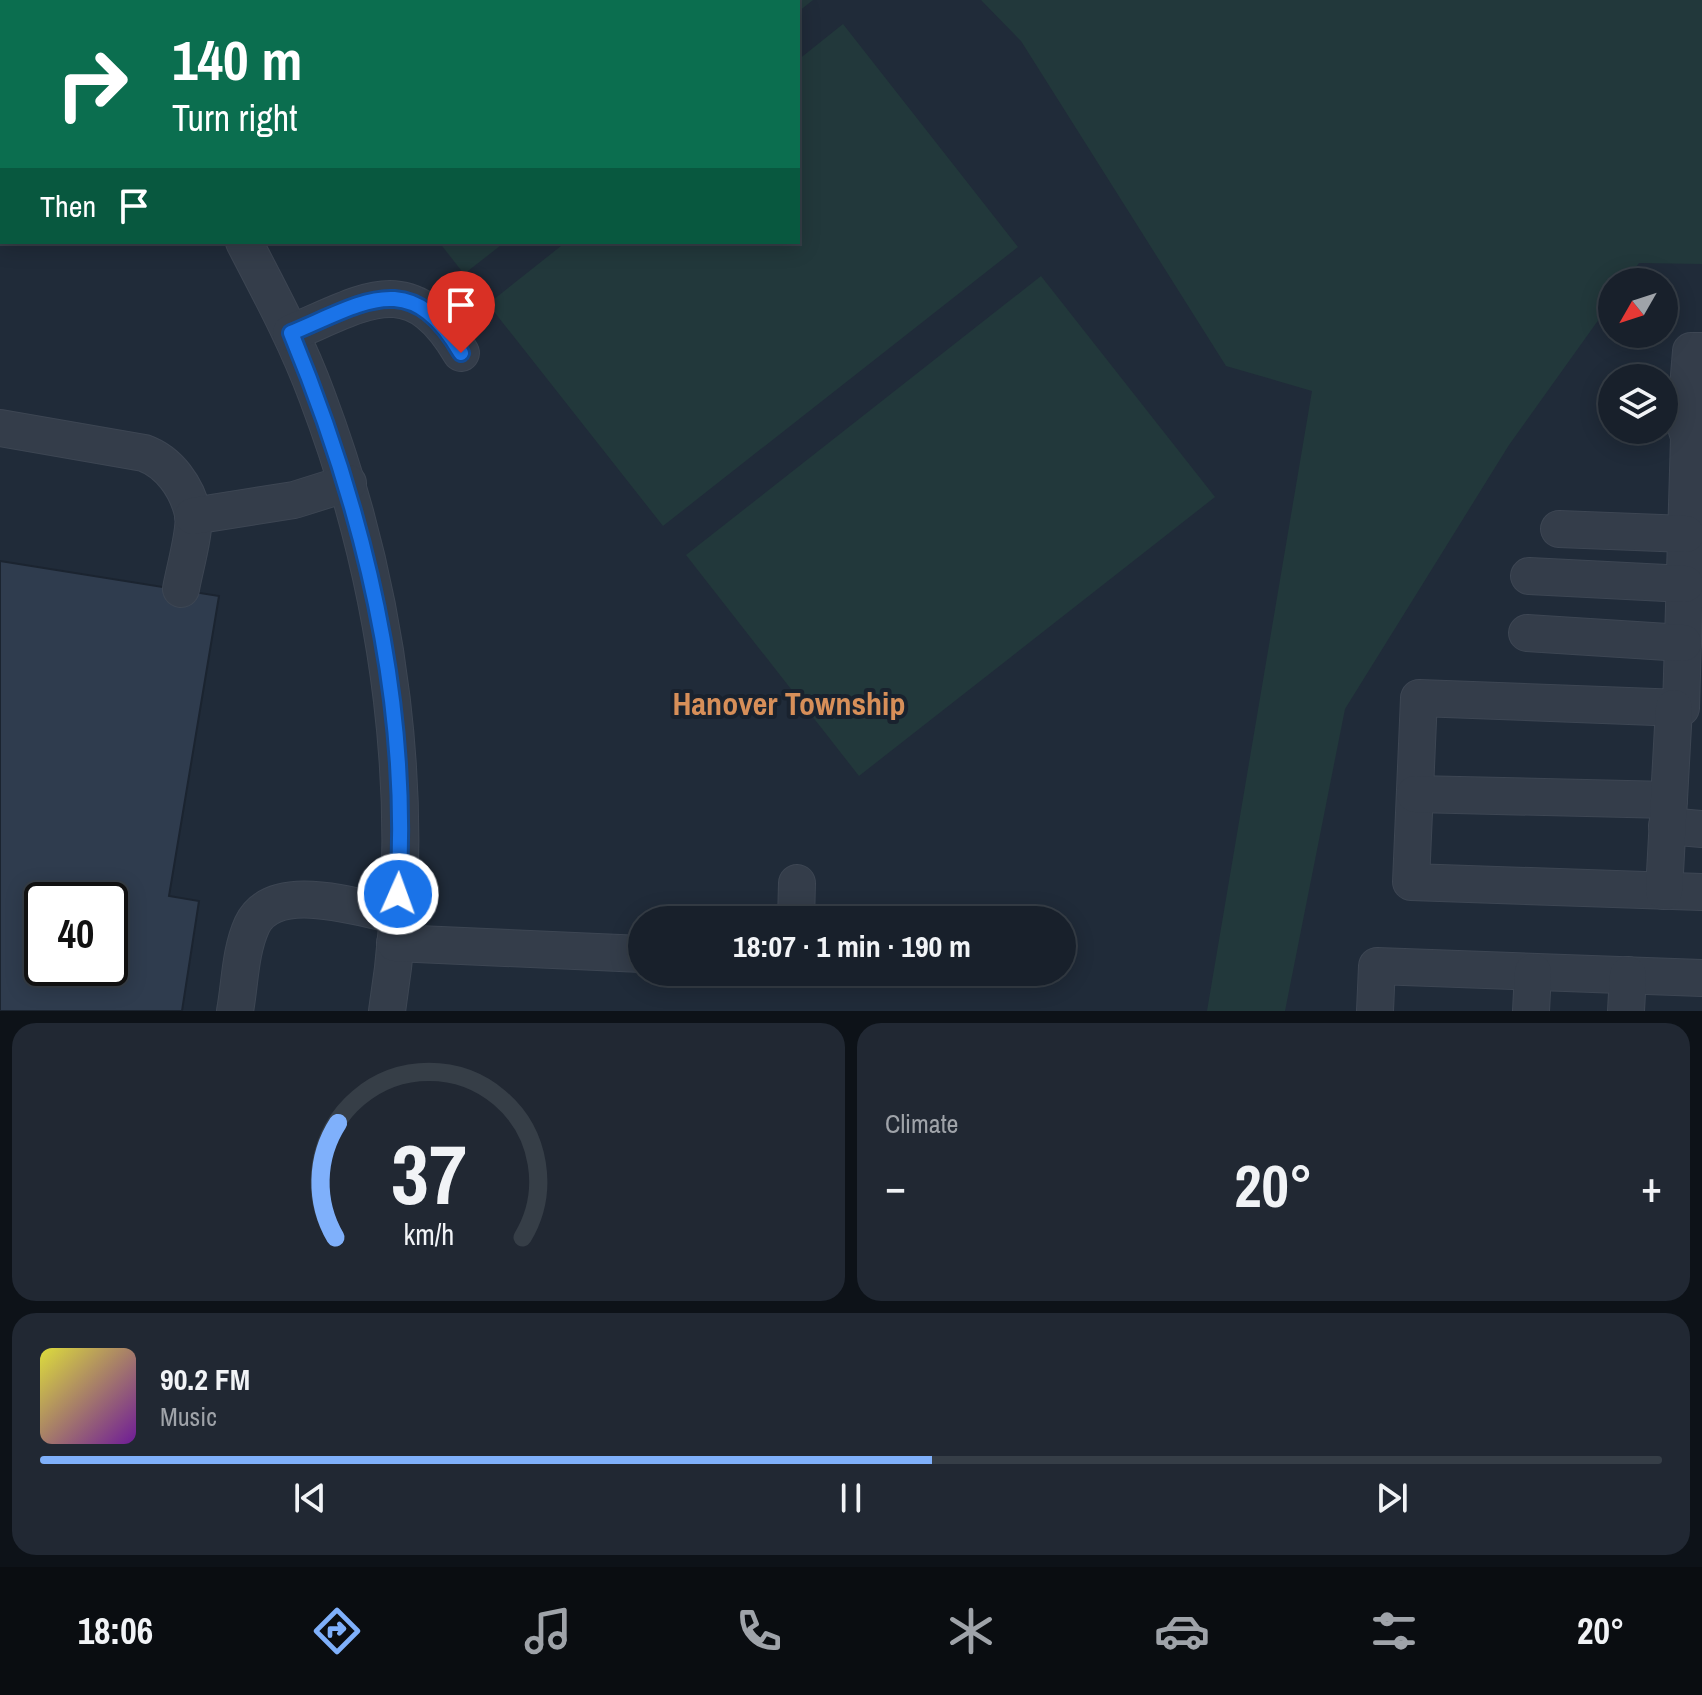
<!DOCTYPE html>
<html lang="en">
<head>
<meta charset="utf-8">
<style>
	:root { --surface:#18202b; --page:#212833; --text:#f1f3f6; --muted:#9fa3a9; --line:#363e47; --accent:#7fb0fb }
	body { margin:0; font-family:"Archivo Narrow",sans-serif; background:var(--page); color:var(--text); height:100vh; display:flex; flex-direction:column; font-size:30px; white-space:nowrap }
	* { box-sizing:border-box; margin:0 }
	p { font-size:26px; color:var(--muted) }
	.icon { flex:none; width:44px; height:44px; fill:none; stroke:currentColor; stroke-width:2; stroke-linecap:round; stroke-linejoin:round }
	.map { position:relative; height:1011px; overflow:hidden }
	.panel { display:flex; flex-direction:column; gap:12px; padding:12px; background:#0d1218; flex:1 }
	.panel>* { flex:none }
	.top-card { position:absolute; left:0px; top:0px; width:800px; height:244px; box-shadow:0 4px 20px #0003,0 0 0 2px var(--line); background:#0b6e4f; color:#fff; overflow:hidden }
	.needle { width:52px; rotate:231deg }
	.fabs { position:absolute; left:1598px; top:268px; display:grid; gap:16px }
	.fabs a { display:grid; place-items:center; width:80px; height:80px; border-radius:50%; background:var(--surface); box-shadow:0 4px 20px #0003,0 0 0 2px var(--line); font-size:40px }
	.speed { position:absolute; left:24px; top:882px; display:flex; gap:16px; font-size:40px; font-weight:700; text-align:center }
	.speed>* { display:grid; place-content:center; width:104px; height:104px; border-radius:50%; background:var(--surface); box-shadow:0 4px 20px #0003,0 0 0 2px var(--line); line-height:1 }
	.speed .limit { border:4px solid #111; border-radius:12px; background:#fff; color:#111 }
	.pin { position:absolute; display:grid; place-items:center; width:68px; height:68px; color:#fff; margin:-82px -34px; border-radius:50% 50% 50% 0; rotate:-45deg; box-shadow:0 0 8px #0007 }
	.pin .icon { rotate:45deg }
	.me { position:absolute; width:88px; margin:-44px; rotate:2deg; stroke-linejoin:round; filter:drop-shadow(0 0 6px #0008) }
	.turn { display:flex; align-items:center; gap:28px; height:168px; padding:0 40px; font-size:36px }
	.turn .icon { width:104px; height:104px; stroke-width:2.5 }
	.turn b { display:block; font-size:56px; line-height:68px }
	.then { display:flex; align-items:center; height:76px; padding:0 40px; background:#0003; gap:16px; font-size:30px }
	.big { font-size:60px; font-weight:700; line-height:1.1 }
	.panel .tile { flex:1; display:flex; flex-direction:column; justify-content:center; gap:12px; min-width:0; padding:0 28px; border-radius:24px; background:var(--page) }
	.panel .dial { align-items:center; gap:0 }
	.dial svg { height:208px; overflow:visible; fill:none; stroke:var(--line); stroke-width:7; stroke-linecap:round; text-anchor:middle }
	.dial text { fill:var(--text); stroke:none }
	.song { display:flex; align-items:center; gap:24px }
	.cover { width:96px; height:96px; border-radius:12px; background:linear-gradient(135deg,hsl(60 70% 55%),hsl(280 70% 35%)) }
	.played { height:8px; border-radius:4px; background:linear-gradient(90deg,var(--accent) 55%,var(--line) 55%) }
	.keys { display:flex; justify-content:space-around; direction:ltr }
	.heat { display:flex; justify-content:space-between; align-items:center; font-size:44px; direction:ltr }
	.panel .tiles { flex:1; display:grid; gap:12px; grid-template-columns:1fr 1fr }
	.tile:last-child { grid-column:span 2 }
	.trip { position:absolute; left:628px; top:906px; width:448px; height:80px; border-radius:40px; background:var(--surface); box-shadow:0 4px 20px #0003,0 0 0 2px var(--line); font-weight:700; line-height:80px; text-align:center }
	.tabs { display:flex; height:128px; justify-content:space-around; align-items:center; background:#0a0d11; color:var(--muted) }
	.tabs .icon { width:56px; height:56px }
	.tabs .active { color:var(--accent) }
	.tabs b { font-size:36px; color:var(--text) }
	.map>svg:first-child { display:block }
	.green { fill:#22383b }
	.building { fill:#2f3c4e; stroke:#1b2430; stroke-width:2; fill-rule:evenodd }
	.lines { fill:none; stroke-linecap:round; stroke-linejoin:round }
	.minor-casing { stroke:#3d4653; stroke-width:38 }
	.minor { stroke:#343d4a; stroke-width:36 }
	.route-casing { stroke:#114b97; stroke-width:20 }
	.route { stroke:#1a73e8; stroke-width:14 }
	.labels { text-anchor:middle; stroke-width:8; stroke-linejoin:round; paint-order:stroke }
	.district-label { font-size:32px; font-weight:bold; fill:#d78f59; stroke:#19222e }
</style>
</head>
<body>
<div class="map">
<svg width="1702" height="1011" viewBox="0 0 1702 1011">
	<rect width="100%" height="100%" fill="#202b39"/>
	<g class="green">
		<path d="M355,0H813L798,12V2H353Z"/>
		<path d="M981,0H1702V264L1639,263L1625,282H1612V301L1509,445L1345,709L1285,1011H1207L1312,391L1226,366L1021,41Z"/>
		<path d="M843,24L1018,247L663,526L488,304L566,242H798V60Z"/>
		<path d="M439,242H505L464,274Z"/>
		<path d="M1041,276L1215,497L859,776L686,555Z"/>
	</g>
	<path class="building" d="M0,561L219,596L169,896L199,901L182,1011H0ZM42,900H110V968H42Z"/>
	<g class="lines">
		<defs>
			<g id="minor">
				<path d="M66,0L68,2"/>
				<path d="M37,2L39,0"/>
				<path d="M0,37L2,36"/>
				<path d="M244,242C270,292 297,342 317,396C390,589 420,806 387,1011"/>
				<path d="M291,333C365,302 411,267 461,353"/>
				<path d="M1702,351H1691L1685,424L1689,437L1681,708L1419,698L1411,882L1702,892"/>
				<path d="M0,428L144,453C169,462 187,487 193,514C196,530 184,571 181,589"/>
				<path d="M193,516L294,500L348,483"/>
				<path d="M1559,529L1686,534"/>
				<path d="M1529,576L1685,584"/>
				<path d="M1527,633L1683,643"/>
				<path d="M1415,794L1669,800"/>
				<path d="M1667,826L1702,829"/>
				<path d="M1664,891L1674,708"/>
				<path d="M796,920L797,883"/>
				<path d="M395,943L642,954"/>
				<path d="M235,1011C240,984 240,951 252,925C274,879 357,908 397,915"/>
				<path d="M1375,1011L1377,966L1702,978"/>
				<path d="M1531,1011L1533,972"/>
				<path d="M1626,1011L1628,975"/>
			</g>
		</defs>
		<use href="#minor" class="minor-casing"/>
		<use href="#minor" class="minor"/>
	</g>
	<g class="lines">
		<defs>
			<path id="route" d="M398,894C411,701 364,510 291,333C365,302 411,267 461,353"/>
		</defs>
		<use href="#route" class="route-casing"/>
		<use href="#route" class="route"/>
	</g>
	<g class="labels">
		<g class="district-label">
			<text x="789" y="715">Hanover Township</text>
		</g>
	</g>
</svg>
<div class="fabs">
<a><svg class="needle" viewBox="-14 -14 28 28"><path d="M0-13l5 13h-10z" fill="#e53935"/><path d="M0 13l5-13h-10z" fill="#9fa3a9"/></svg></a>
<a><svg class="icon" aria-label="layers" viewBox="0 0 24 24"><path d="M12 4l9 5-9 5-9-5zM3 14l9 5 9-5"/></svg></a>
</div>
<div class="speed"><div class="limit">40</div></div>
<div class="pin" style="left:461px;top:353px;background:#d93025"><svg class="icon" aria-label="arrive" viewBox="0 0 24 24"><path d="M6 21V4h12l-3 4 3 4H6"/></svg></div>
<svg class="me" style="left:398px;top:894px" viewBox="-20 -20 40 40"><circle r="17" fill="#1a73e8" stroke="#fff" stroke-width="3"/><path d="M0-11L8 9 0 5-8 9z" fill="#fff"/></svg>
<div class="trip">18:07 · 1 min · 190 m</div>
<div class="top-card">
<div class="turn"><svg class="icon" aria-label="right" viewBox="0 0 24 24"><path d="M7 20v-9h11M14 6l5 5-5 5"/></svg><div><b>140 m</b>Turn right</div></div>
<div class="then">Then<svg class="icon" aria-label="arrive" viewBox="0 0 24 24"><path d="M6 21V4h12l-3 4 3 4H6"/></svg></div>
</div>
</div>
<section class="panel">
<div class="tiles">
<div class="tile dial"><svg viewBox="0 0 100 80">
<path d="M14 69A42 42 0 1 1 86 69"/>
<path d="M14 69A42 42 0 0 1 15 25" stroke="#7fb0fb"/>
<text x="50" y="56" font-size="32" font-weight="700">37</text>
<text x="50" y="72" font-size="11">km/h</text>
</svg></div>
<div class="tile"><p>Climate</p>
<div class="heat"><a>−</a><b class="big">20°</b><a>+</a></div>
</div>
<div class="tile">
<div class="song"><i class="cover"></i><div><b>90.2 FM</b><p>Music</p></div></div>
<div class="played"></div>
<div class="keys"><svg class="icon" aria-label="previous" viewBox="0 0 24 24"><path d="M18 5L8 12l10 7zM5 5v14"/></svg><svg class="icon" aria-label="pause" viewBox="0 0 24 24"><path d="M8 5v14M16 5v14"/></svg><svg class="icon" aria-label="next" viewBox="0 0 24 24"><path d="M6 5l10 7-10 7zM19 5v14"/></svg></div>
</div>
</div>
</section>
<nav class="tabs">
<b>18:06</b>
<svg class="icon active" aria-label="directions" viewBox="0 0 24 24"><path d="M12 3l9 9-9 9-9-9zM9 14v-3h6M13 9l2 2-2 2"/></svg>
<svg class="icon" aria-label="music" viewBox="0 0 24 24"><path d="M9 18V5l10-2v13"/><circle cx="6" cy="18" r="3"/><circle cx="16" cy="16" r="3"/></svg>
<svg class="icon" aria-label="phone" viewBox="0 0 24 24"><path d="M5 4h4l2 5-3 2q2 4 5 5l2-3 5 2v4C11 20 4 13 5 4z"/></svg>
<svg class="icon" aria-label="climate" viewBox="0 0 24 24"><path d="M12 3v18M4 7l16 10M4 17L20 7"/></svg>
<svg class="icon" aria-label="car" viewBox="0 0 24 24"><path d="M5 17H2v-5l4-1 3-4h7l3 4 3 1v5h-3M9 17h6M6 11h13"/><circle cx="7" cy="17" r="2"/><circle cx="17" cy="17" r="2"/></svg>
<svg class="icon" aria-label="filters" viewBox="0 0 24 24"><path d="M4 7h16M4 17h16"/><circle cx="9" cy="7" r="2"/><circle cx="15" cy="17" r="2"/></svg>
<b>20°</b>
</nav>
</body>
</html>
